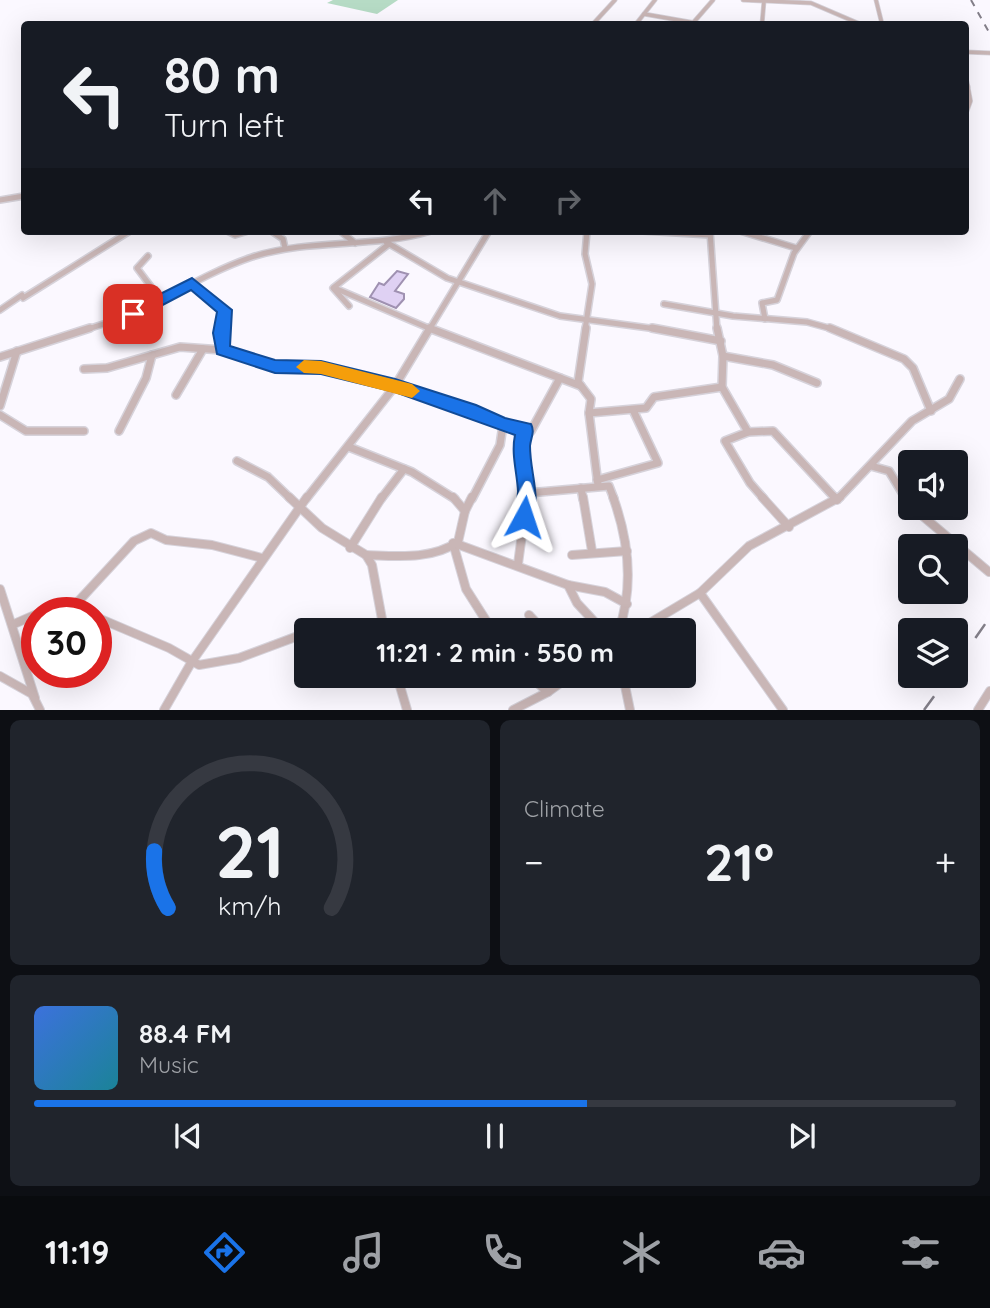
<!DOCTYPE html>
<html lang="en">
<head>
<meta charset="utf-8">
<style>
	:root { --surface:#171b24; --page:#20242c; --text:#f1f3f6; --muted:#9ea1a6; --line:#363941; --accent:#1a73e8 }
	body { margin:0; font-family:Quicksand,sans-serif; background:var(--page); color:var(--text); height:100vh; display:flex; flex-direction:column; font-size:26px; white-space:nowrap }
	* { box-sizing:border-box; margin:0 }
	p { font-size:23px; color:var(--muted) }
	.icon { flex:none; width:38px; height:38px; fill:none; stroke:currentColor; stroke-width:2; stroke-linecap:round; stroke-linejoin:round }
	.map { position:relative; height:710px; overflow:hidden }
	.sheet { display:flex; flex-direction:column; gap:10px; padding:10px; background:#0d0f14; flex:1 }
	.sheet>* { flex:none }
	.hud { position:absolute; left:21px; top:21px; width:948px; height:214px; border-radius:7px; box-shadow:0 7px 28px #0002; background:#171b24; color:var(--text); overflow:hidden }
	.tools { position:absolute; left:898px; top:450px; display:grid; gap:14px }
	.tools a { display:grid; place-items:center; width:70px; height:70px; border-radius:7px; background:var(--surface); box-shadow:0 7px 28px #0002; font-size:35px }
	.speed { position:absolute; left:21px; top:597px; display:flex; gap:14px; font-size:35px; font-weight:700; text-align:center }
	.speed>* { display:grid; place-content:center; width:91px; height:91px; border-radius:50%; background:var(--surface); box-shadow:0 7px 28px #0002; line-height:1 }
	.speed .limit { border:10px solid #d22; background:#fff; color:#111 }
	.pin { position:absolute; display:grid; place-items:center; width:60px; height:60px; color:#fff; margin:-30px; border-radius:14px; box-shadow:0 4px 10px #0006 }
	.me { position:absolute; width:77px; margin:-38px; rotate:5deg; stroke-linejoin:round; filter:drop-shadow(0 0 5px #0008) }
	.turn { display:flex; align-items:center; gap:24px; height:147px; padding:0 28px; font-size:32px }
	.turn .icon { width:91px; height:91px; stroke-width:2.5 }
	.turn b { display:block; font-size:49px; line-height:60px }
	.lanes { display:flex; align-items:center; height:66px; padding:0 28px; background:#0003; justify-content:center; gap:35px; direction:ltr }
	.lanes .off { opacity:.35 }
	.big { font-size:52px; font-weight:700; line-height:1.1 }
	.sheet .widget { flex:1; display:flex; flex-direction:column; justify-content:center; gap:10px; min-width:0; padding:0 24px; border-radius:10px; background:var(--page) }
	.sheet .dial { align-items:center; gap:0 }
	.dial svg { height:182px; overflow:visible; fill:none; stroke:var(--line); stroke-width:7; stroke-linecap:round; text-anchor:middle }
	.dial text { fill:var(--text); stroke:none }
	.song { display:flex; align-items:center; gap:21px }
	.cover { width:84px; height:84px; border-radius:10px; background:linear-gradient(135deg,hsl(220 70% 55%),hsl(190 70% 35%)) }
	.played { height:7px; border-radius:4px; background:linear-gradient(90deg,var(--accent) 60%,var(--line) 60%) }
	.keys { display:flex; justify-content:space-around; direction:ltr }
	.heat { display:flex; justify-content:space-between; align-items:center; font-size:38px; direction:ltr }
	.sheet .tiles { flex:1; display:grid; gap:10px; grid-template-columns:1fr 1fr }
	.widget:last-child { grid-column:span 2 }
	.trip { position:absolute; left:294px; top:618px; width:402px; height:70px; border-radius:7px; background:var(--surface); box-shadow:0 7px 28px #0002; font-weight:700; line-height:70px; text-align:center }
	.dock { display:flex; height:112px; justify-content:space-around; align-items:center; background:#090b0e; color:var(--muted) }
	.dock .icon { width:49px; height:49px }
	.dock .selected { color:var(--accent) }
	.dock b { font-size:32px; color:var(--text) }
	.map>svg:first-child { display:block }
	.green { fill:#b6dbc5 }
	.building { fill:#dfd1f3; stroke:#9f91b1; stroke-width:2 }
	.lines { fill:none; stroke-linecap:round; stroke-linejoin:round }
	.minor-far4-casing { stroke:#d6d2da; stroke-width:5 }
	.minor-far3-casing { stroke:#d6d2da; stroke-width:6 }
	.minor-far2-casing { stroke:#d6d2da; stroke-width:8 }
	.minor-far1-casing { stroke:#d6d2da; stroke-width:10 }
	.minor-casing { stroke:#d6d2da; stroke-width:10 }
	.minor-far4 { stroke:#c9b6b6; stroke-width:3.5 }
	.minor-far3 { stroke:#c9b6b6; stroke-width:4.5 }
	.minor-far2 { stroke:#c9b6b6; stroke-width:5 }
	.minor-far1 { stroke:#c9b6b6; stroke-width:7 }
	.minor { stroke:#c9b6b6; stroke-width:8 }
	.rail-far1 { stroke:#837f89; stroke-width:2; stroke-dasharray:7 7; stroke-linecap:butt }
	.rail { stroke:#837f89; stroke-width:2.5; stroke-dasharray:17 17; stroke-linecap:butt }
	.route { fill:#1a73e8; stroke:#114b97; stroke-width:2 }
	.slow { fill:#f59e0b }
</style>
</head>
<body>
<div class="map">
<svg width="990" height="710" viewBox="0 0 990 710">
	<rect width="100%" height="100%" fill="#fbf8ff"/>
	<path class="green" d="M333,0H398L377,14L327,3Z"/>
	<path class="building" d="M397,271L408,274L395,291L404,294V299L396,308L370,297L379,283L384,285Z"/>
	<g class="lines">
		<defs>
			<g id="minor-far4">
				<path d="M743,0L811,3L860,24"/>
				<path d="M876,0L882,24"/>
				<path d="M644,14L701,24"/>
				<path d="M693,23L713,0"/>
				<path d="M593,24L615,0"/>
				<path d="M636,24L655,0"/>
				<path d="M762,24L764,1"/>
				<path d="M966,52L990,53"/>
				<path d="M966,78L968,87"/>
			</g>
			<path id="minor-far3" d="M966,112L970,101L967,85"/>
			<g id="minor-far2">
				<path d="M0,200L24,196"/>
				<path d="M227,231L235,235L248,231"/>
				<path d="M271,231L283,239L285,248"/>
				<path d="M340,231L355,243"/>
				<path d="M643,231L710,235"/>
				<path d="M710,231L717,330"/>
				<path d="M740,231L796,248"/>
				<path d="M386,242L447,278L560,316L664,330"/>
				<path d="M148,256L137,268L161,300"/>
				<path d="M192,283L225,310L222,330"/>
				<path d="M337,289L433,330"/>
				<path d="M23,298L130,231"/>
				<path d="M664,304L733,316L807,322L836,330"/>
				<path d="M349,306L333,288L389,244"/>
				<path d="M0,310L22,295"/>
				<path d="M765,319L762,303L777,300L794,253L810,231"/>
				<path d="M85,330C101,324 120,320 136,313C174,294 211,271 252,257C311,238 371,249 431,231"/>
				<path d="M429,330L489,231"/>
				<path d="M585,330L592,284L585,254L587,231"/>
			</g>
			<g id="minor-far1">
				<path d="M222,328V350"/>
				<path d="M429,328L581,386"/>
				<path d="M586,328L578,382L591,399L589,413L598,485"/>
				<path d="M652,328L721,341"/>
				<path d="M717,328L723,356L722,387L748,432L725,441L750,483L764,499"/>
				<path d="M830,328L904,359L913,368L931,411"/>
				<path d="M723,356L773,365L817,383"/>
				<path d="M0,357L90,328"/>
				<path d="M84,369L107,368L180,347L222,350L275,366L321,367L395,386L470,410L503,425L531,431L560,378"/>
				<path d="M176,395L203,349"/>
				<path d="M0,406L17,351"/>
				<path d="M589,413L646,408L654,397L722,387"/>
				<path d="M0,415L26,431H84"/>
				<path d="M524,430L521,446L527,499"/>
				<path d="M119,431L146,378L152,355"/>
				<path d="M748,432L773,431L836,499"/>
				<path d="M349,447L412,472L455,499"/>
				<path d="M237,461L268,477L291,499"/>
				<path d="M871,466L889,471L906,499"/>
				<path d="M597,480L658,463L633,410"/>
				<path d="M581,488L583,499"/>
				<path d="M528,493L609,486L614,499"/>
				<path d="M306,499L395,386L430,328"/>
				<path d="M381,499L404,469"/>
				<path d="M472,499L500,445L503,425"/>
				<path d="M838,499L912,421L949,399L960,379"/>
			</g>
			<g id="minor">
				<path d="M289,497L322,528L366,555L372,565L384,630"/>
				<path d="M453,497L465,511"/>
				<path d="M583,497L592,551"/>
				<path d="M613,497C629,541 634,585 619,630"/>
				<path d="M762,497L789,527"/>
				<path d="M834,497L837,500"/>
				<path d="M905,497L910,505"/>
				<path d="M913,508L989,572"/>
				<path d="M453,543L466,589L492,630"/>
				<path d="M454,543L568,585L605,592L627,604"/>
				<path d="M350,548L382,497"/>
				<path d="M366,555C397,556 431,560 458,542L465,511L472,497"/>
				<path d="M572,555L627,551"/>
				<path d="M518,564L527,497"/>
				<path d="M568,585L577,603L602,630"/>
				<path d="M0,589L35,698"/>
				<path d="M700,593L783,710"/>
				<path d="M75,605L134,541L151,533L166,540L212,545L262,558"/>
				<path d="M40,612L69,604L89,612"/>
				<path d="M529,615L543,630"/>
				<path d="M96,617L169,648L199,665L239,658L306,633"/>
				<path d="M14,624L37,614"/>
				<path d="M315,630L325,626"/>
				<path d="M638,630L700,593L749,546L840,497"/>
				<path d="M0,676L32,694L40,710"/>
				<path d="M397,676L407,710"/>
				<path d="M529,676L548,692"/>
				<path d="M623,676L630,710"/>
				<path d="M164,710L191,663L307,497"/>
				<path d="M513,710L548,692L570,676"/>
				<path d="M978,710L990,691"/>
			</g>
		</defs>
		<use href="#minor-far4" class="minor-far4-casing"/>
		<use href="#minor-far3" class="minor-far3-casing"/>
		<use href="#minor-far2" class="minor-far2-casing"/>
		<use href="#minor-far1" class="minor-far1-casing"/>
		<use href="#minor" class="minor-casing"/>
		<use href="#minor-far4" class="minor-far4"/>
		<use href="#minor-far3" class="minor-far3"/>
		<use href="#minor-far2" class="minor-far2"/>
		<use href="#minor-far1" class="minor-far1"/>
		<use href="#minor" class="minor"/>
		<path class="rail-far1" d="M971,0L990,34"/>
		<g class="rail">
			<path d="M956,666L990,617"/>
			<path d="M924,710L949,676"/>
		</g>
	</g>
	<path class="route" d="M192,278L232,310L230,346L275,360L321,361L395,379L476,405L505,418L531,424C535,432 531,437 530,446C530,474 542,497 531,524L524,527L517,524C512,513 518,503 518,491C517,472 511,454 515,435L395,392L321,374L275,373L217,354L213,333L217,312L191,290L138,318H128V310Z"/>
	<path class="slow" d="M304,360L321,361L412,384L420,391L412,398L321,374L304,373L296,367Z"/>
</svg>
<div class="tools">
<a><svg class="icon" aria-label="sound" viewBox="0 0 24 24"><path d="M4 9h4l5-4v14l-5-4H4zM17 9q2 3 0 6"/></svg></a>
<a><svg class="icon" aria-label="search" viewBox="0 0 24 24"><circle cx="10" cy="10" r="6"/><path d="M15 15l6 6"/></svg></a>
<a><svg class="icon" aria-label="layers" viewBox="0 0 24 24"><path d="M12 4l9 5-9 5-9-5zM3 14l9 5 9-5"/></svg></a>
</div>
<div class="speed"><div class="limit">30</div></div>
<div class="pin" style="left:133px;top:314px;background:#d93025"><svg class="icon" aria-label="arrive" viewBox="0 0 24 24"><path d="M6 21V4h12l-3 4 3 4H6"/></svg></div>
<svg class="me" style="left:524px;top:517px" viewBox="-20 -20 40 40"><path d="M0-17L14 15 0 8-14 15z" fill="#1a73e8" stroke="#fff" stroke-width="4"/></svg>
<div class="trip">11:21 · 2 min · 550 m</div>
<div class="hud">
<div class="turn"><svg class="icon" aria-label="left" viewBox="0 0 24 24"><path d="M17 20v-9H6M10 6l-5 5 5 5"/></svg><div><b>80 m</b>Turn left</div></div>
<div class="lanes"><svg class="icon" aria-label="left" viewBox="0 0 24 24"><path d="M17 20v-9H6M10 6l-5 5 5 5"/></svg><svg class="icon off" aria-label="ahead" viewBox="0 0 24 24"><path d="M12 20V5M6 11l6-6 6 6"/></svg><svg class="icon off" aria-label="right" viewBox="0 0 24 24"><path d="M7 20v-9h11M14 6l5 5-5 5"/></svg></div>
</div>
</div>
<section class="sheet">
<div class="tiles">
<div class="widget dial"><svg viewBox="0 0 100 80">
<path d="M14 69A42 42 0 1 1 86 69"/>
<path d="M14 69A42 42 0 0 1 8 44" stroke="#1a73e8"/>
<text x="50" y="56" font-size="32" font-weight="700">21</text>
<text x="50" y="72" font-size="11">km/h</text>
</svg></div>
<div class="widget"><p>Climate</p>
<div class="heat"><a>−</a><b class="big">21°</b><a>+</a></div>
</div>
<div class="widget">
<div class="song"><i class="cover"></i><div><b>88.4 FM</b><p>Music</p></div></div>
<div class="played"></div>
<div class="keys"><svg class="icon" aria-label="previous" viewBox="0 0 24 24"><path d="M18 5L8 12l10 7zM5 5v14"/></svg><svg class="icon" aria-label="pause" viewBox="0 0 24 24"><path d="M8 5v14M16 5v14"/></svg><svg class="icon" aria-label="next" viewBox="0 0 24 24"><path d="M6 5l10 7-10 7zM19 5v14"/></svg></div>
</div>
</div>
</section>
<nav class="dock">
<b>11:19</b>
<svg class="icon selected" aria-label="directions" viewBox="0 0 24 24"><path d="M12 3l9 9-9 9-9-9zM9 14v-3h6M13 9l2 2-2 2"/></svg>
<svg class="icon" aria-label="music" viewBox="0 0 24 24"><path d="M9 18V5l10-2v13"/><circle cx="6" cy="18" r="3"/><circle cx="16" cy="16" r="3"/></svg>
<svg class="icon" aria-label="phone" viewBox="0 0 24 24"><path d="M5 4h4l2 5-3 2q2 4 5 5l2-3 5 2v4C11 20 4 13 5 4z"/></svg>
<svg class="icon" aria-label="climate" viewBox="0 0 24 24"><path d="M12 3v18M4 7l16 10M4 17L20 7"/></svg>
<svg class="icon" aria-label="car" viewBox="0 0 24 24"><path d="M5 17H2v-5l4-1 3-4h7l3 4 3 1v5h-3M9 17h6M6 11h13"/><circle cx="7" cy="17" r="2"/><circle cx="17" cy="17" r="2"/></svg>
<svg class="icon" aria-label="filters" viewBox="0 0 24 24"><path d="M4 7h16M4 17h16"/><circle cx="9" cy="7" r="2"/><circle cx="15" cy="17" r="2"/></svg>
</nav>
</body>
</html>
